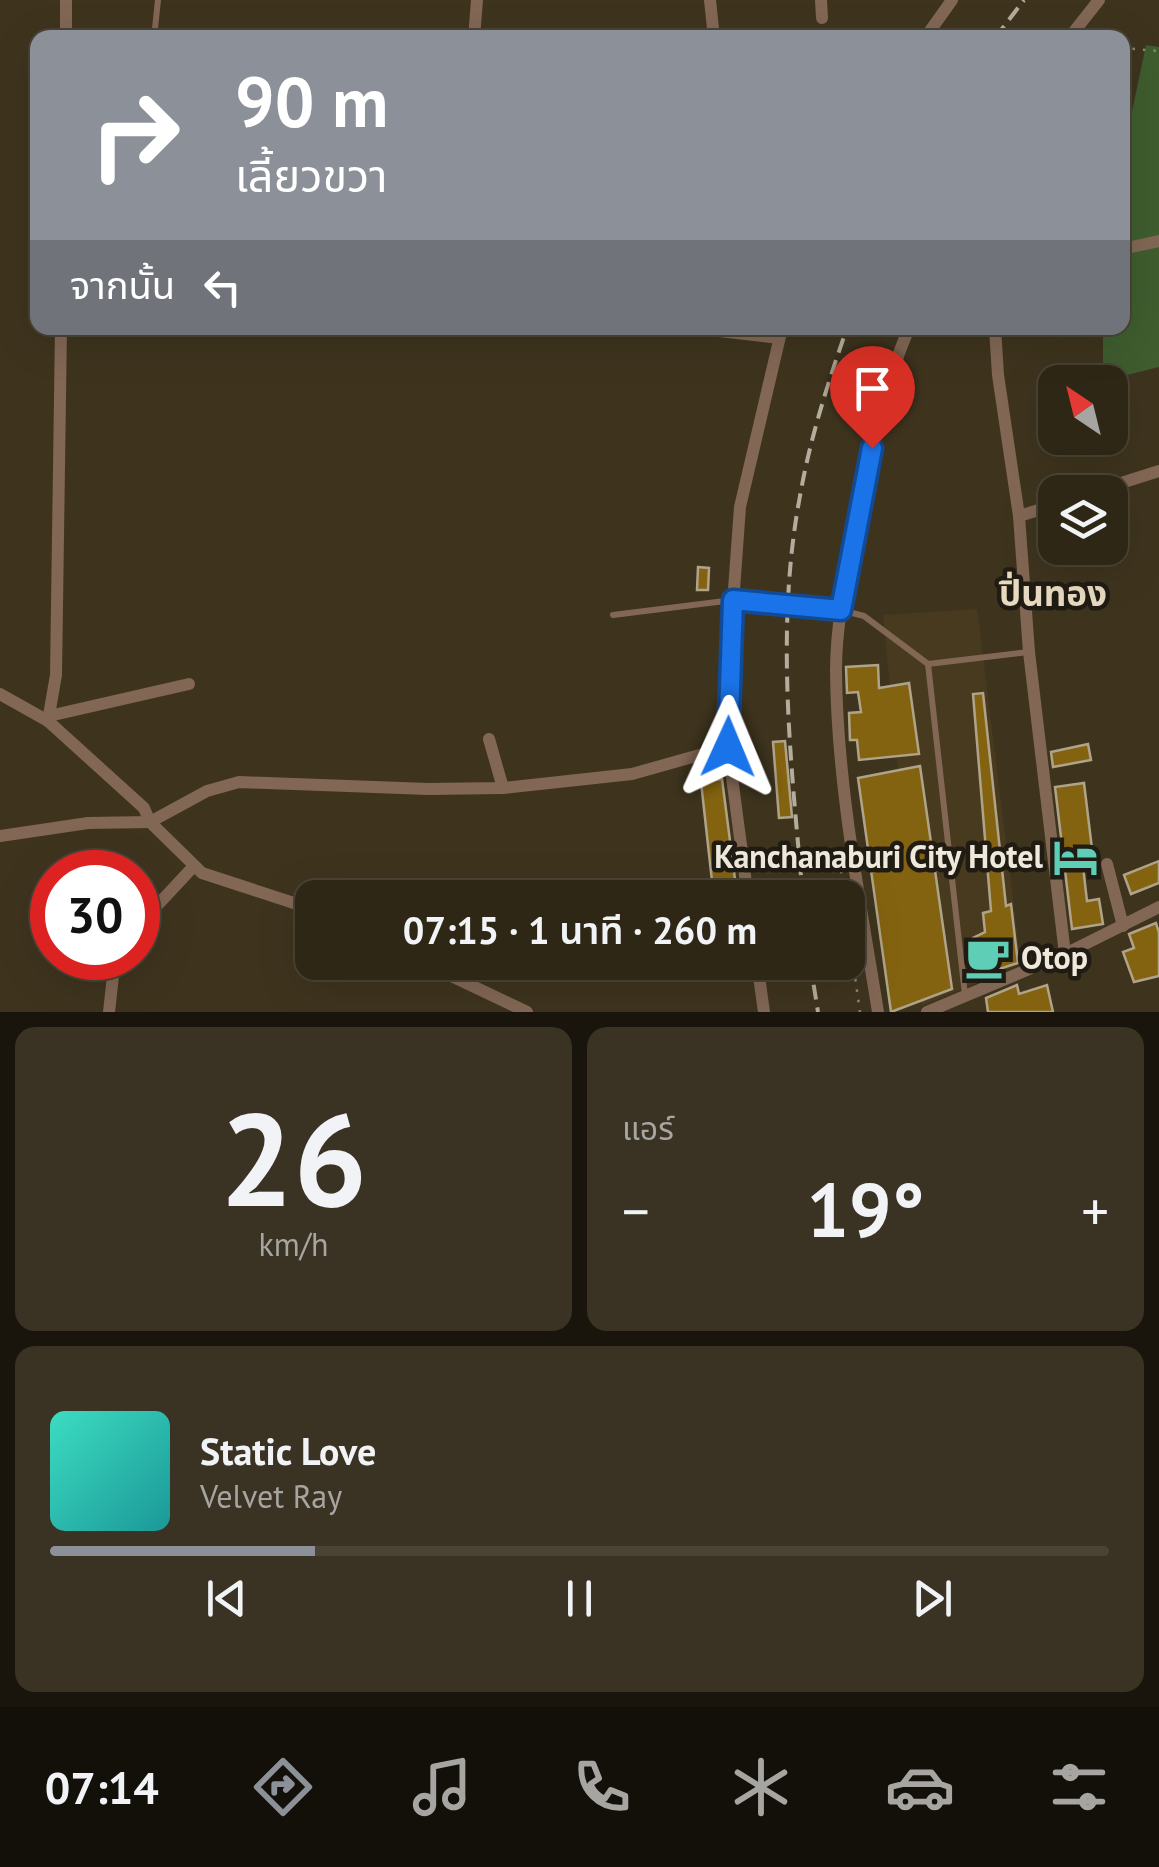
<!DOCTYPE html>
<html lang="th">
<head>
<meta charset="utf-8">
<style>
	:root { --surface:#2e2716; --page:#3a3323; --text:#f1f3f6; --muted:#a7a5a1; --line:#494435; --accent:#8c9099 }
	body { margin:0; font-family:"PT Sans","Noto Sans Thai",sans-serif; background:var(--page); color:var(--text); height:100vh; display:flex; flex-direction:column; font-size:38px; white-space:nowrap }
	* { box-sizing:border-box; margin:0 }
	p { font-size:32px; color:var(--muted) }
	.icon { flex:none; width:55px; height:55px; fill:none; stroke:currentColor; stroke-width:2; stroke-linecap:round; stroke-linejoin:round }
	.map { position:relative; height:1012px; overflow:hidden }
	.sheet { display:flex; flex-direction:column; gap:15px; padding:15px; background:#19150c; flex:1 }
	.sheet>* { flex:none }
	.hud { position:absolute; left:30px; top:30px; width:1100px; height:305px; border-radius:20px; box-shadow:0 10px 40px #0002,0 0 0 2px var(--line); background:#8c9099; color:#fff; overflow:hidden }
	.needle { width:65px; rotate:325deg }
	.fabs { position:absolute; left:1038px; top:365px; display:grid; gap:20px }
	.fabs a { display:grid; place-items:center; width:90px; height:90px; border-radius:20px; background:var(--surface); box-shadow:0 10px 40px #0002,0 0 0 2px var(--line); font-size:50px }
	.speed { position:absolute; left:30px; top:850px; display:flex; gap:20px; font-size:50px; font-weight:700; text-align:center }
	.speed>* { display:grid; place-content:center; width:130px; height:130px; border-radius:50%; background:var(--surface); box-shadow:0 10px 40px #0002,0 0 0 2px var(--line); line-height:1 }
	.speed .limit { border:15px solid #d22; background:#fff; color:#111 }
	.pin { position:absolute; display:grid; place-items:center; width:85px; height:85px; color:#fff; margin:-102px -42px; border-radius:50% 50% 50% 0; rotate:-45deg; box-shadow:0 0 10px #0007 }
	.pin .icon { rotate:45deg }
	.me { position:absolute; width:110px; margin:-55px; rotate:1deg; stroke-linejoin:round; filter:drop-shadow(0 0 8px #0008) }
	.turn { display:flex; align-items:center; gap:35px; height:210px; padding:0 40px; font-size:45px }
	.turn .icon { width:130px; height:130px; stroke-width:2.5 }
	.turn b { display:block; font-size:70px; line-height:85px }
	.then { display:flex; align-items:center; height:95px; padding:0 40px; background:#0003; gap:20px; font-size:38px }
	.big { font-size:75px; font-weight:600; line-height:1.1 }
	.sheet .widget { flex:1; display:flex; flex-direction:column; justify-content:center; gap:15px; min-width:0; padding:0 35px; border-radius:20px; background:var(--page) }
	.sheet .dial { align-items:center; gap:0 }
	.dial b { font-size:130px; line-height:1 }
	.song { display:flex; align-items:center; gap:30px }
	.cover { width:120px; height:120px; border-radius:15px; background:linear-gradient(135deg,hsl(170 70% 55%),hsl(180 70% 35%)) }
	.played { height:10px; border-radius:5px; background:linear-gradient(90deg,var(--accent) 25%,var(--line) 25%) }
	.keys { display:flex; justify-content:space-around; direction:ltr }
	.heat { display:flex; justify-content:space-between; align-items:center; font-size:55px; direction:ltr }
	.sheet .tiles { flex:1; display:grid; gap:15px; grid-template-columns:1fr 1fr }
	.widget:last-child { grid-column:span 2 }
	.trip { position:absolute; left:295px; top:880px; width:570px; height:100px; border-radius:20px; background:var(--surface); box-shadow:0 10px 40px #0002,0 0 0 2px var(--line); font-weight:600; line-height:100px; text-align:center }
	.tab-bar { display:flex; height:160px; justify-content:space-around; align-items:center; background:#121009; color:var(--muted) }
	.tab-bar .icon { width:70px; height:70px }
	.tab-bar .on { color:var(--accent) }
	.tab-bar b { font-size:45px; color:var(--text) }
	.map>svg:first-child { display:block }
	.built { fill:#483a1e }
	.green { fill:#3f5d2f }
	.building { fill:#846310; stroke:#afa38a; stroke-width:2.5 }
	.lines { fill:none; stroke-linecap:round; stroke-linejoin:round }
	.path { stroke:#8e8674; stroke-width:2.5; stroke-dasharray:2.5 8; stroke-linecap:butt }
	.service { stroke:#826754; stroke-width:6 }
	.minor { stroke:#826754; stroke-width:12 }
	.rail { stroke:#b4ad9d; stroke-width:4; stroke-dasharray:15 8; stroke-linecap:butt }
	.route-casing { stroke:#114b97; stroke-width:25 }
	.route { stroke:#1a73e8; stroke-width:18 }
	.labels { text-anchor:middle; stroke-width:9; stroke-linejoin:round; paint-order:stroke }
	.poi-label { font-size:32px; font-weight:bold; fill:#efe9dc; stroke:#211c13; text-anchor:end }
	.neighbourhood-label { font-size:35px; font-weight:bold; fill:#e7dac0; stroke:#211c13 }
</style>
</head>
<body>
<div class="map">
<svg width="1159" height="1012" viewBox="0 0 1159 1012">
	<rect width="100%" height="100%" fill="#3e341e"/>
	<path class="built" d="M977,609L1021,964L921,1006L883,615Z"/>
	<path class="green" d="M1146,45L1159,47V367L1103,381V328H1122L1123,154Z"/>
	<g class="building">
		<path d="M698,567L709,568L708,590H697Z"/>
		<path d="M878,665L879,688L909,683L919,754L859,760L857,740H850L849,713L861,712L858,692L847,693L846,667Z"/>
		<path d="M983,693L1006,906L1011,904L1018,963L978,976L970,958L978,953L973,938L985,932L983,913L991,911L973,694Z"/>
		<path d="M785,741L792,817L779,818L773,742Z"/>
		<path d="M1088,744L1091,760L1053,767L1051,752Z"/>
		<path d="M920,766L952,989L891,1012L858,778Z"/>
		<path d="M722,779L736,887L713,890L701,782Z"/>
		<path d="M1084,783L1093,857L1082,858L1087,901L1099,899L1103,924L1072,929L1055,787Z"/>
		<path d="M1159,861V883L1131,894L1124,875Z"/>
		<path d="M1156,923L1159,933V976L1134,982L1123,952L1134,948L1129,934Z"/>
		<path d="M1017,985L1019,994L1047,985L1053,1012H988L986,998Z"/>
	</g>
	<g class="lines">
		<g class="path">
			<path d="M1122,48L1159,51"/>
			<path d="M839,850L844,898"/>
			<path d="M848,927L860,1012"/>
		</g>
		<g class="service">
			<path d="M154,38L158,0"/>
			<path d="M841,610L864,616L928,664L965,995"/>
			<path d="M613,615L733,600"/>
			<path d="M928,664L1028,652"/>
		</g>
		<g class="minor">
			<path d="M710,0L714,38"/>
			<path d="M821,0L822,18"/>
			<path d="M66,38V0"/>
			<path d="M474,38L477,0"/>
			<path d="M925,38L952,0"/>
			<path d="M1069,38L1099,0"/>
			<path d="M1122,249L1159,241"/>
			<path d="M694,328L779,338"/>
			<path d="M995,328L998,375L1019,516L1029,652L1065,954"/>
			<path d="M1093,492L1159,471"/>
			<path d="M1019,516L1055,505"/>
			<path d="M733,600L841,610"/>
			<path d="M0,694L48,721L144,808L150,822L202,873L312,909"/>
			<path d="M49,716L189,684"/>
			<path d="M48,721L56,675L61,328"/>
			<path d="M489,739L503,788"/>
			<path d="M0,836L88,823L150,822L207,791L239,782L428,789L503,788L632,774L728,747"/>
			<path d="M1107,864L1123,926"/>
			<path d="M748,898L728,747L731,631L740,507L782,328"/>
			<path d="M138,926L193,867"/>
			<path d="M422,962L527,1012"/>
			<path d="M757,962L764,1012"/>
			<path d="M109,1012L115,958"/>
			<path d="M878,1012C860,900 837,784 836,671C836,622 847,574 856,527C869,459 882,391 909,328"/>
			<path d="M927,1012L1065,954L1159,907"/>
		</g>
		<g class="rail">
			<path d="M995,38L1024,0"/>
			<path d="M803,898C791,764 775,628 800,496C810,438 828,383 847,328"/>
			<path d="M810,962L818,1012"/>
		</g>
	</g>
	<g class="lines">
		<defs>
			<path id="route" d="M728,747L733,600L841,610L872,448"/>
		</defs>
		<use href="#route" class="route-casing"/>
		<use href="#route" class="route"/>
	</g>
	<defs>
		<symbol id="hotel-bare" viewBox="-9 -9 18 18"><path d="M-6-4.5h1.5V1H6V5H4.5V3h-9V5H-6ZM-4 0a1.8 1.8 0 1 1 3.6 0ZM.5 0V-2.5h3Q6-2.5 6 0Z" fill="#5eceb7" stroke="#211c13" stroke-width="2.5" paint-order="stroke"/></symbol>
		<symbol id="cafe-bare" viewBox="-9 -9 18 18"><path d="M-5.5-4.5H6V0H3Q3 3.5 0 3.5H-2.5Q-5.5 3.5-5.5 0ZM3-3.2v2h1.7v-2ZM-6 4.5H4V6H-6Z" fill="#5eceb7" stroke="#211c13" stroke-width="2.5" paint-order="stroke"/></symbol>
	</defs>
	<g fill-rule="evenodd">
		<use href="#hotel-bare" x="1044" y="826" width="63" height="63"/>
		<use href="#cafe-bare" x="956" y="926" width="63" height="63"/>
	</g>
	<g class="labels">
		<g class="poi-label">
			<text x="1043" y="868">Kanchanaburi City Hotel</text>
			<text x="1021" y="969" text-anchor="start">Otop</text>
		</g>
		<g class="neighbourhood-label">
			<text x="1053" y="606">ปิ่นทอง</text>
		</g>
	</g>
</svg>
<div class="fabs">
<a><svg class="needle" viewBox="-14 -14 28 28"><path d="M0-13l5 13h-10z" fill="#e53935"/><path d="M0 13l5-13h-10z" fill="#a7a5a1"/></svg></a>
<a><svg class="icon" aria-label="layers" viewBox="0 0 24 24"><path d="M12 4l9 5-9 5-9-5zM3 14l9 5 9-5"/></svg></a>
</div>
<div class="speed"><div class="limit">30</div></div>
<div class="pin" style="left:872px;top:448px;background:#d93025"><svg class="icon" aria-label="arrive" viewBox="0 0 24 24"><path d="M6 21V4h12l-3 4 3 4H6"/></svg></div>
<svg class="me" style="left:728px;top:747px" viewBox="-20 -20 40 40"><path d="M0-17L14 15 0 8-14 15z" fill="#1a73e8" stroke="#fff" stroke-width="4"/></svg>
<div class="trip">07:15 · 1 นาที · 260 m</div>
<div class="hud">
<div class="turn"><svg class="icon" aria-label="right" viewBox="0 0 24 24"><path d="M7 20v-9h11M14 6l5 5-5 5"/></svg><div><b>90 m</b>เลี้ยวขวา</div></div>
<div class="then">จากนั้น<svg class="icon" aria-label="left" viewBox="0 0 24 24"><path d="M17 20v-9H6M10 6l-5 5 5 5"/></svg></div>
</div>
</div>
<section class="sheet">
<div class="tiles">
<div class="widget dial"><b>26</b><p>km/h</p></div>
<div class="widget"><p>แอร์</p>
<div class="heat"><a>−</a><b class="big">19°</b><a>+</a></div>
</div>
<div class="widget">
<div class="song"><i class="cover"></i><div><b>Static Love</b><p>Velvet Ray</p></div></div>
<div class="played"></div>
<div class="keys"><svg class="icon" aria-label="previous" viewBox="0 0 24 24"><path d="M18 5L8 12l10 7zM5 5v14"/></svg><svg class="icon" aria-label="pause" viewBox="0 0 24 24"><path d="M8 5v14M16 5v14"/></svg><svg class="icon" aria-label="next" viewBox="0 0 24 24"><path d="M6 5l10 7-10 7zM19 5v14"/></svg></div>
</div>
</div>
</section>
<nav class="tab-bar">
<b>07:14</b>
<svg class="icon on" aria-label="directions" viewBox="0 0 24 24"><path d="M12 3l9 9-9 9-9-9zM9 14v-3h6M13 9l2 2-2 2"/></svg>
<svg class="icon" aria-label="music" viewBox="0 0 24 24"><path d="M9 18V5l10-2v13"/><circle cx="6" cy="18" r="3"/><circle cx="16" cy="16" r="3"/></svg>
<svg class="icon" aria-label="phone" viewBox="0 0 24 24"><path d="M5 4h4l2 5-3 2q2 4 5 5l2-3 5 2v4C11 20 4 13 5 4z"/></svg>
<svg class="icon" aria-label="climate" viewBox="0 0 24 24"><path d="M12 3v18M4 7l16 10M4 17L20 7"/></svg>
<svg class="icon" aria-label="car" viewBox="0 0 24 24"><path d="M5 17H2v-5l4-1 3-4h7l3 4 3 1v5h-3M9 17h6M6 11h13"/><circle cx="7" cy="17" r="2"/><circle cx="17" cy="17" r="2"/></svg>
<svg class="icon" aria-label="filters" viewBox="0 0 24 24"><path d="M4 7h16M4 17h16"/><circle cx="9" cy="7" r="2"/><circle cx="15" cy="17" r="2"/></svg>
</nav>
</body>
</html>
